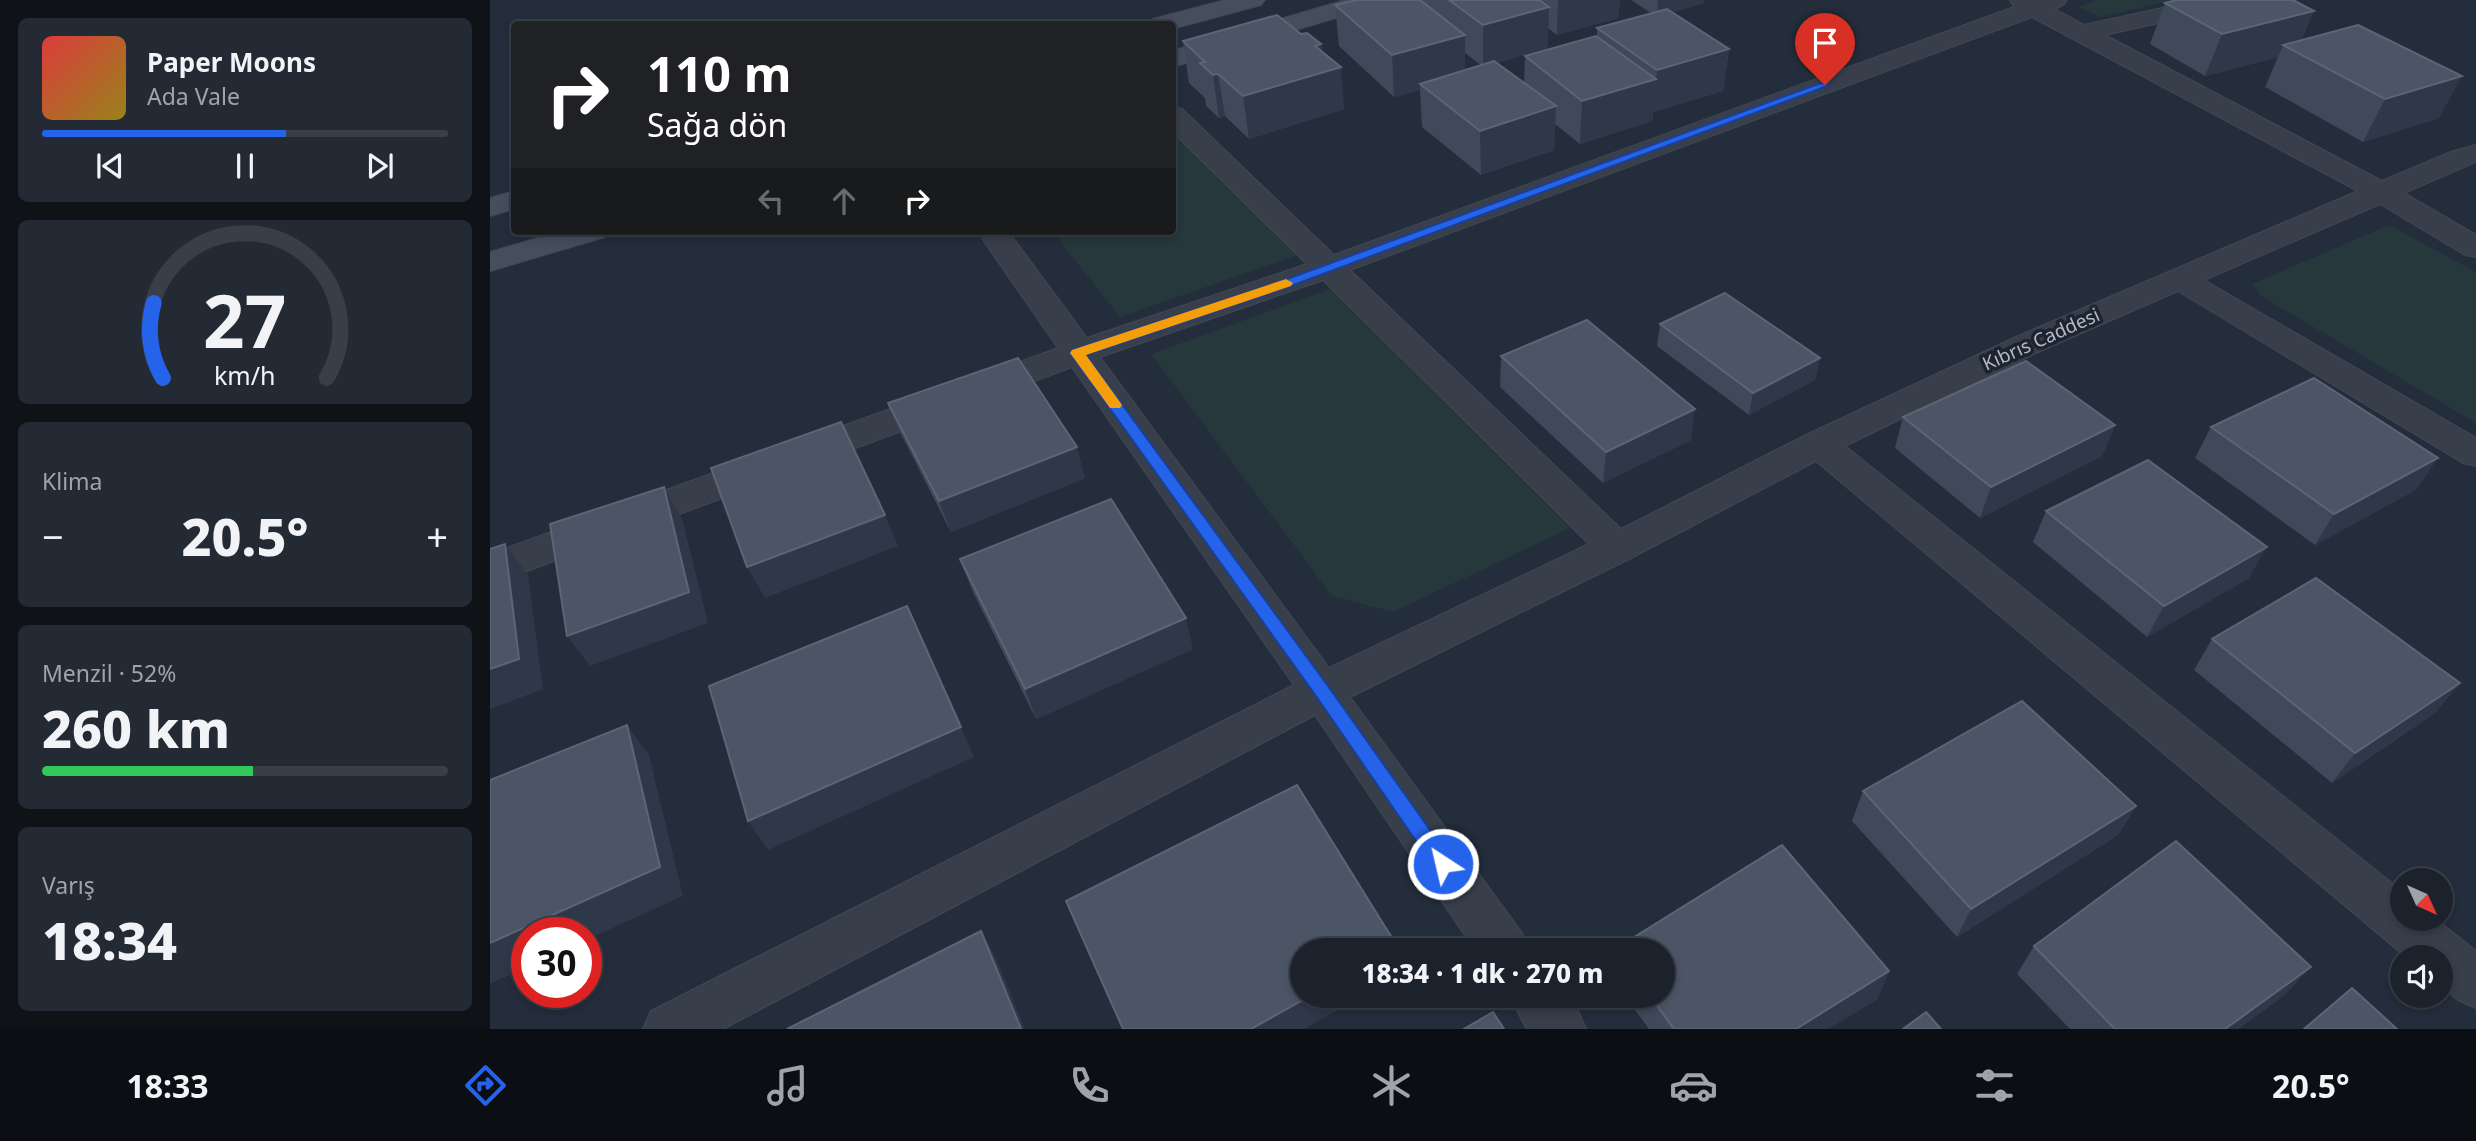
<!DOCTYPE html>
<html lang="tr">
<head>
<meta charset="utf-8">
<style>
	:root { --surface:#1b222c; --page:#242a34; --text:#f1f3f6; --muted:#a0a4a9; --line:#393f48; --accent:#2563eb }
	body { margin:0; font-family:"Noto Sans",sans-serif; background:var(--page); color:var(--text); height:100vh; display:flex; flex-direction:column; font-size:26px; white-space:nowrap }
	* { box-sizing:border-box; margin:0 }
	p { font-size:23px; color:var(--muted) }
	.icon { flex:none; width:38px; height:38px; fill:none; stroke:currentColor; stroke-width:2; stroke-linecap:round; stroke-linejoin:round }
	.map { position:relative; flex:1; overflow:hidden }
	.sheet { display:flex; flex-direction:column; gap:18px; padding:18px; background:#0f1318; width:490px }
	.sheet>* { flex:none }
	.hud { position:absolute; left:21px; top:21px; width:665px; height:214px; border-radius:7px; box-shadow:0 4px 10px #0003,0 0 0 2px var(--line); background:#202124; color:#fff; overflow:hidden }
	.needle { width:46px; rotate:135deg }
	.fabs { position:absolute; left:1900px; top:868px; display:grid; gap:14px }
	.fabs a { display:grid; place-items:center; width:63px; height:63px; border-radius:50%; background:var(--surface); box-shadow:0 4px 10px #0003,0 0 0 2px var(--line); font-size:35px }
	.speed { position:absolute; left:21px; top:917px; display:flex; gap:14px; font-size:35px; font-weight:700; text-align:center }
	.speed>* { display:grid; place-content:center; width:91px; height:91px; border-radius:50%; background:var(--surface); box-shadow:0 4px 10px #0003,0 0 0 2px var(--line); line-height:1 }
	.speed .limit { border:10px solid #d22; background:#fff; color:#111 }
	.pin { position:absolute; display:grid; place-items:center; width:60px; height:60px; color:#fff; margin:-72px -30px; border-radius:50% 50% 50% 0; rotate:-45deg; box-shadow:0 0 7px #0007 }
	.pin .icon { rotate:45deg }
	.me { position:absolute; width:77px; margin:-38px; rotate:325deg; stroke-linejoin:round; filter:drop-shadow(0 0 5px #0008) }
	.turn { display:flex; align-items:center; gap:24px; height:147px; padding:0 21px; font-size:32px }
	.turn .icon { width:91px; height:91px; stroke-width:2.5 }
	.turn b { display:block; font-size:49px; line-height:60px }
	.lanes { display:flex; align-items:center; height:66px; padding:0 21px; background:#0003; justify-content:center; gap:35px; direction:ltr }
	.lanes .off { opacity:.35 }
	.big { font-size:52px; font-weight:800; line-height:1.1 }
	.sheet .widget { flex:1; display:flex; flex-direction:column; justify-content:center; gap:10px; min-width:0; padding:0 24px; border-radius:10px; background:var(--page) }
	.sheet .dial { align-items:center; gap:0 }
	.dial svg { height:182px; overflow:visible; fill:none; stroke:var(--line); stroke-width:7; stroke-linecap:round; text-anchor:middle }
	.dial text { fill:var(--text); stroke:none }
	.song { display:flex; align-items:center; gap:21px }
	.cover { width:84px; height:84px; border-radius:10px; background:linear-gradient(135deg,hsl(0 70% 55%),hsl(50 70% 35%)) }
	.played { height:7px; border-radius:4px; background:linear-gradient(90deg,var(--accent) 60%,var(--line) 60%) }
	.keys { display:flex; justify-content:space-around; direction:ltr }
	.heat { display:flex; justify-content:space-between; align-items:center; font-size:38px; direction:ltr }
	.charge { height:10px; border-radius:5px; background:linear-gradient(90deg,#34c759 52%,var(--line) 0) }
	.trip { position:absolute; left:800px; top:938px; width:385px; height:70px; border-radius:35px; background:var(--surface); box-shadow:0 4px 10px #0003,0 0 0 2px var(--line); font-weight:800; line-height:70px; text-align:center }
	.dock { display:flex; height:112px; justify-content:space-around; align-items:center; background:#0b0e12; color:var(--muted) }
	.dock .icon { width:49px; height:49px }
	.dock .current { color:var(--accent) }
	.dock b { font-size:32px; color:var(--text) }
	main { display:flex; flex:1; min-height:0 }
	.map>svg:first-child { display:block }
	.green { fill:#26383c }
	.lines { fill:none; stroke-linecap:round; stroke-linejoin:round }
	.minor-casing { stroke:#414854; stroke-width:2 }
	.secondary-casing { stroke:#414854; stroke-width:2 }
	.minor { fill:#383f4b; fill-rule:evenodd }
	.secondary { fill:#464e5e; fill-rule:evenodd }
	.wall { fill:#3f495a; fill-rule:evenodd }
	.shaded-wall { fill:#2f3849 }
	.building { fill:#4b5566; stroke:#5c6575; stroke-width:2 }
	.route { fill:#2563eb; stroke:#184099; stroke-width:2 }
	.slow { fill:#f59e0b }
	.labels { text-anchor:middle; stroke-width:7; stroke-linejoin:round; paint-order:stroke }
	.street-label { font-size:19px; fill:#b3bac7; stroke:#1d2430 }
</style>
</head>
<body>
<main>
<section class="sheet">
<div class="widget">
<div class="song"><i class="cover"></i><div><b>Paper Moons</b><p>Ada Vale</p></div></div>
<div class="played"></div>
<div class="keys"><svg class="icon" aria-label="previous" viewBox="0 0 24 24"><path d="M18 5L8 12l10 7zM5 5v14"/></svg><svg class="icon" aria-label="pause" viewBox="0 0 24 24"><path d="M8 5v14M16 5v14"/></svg><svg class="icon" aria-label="next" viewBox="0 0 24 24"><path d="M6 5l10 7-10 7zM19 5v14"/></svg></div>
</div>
<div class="widget dial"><svg viewBox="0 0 100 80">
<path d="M14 69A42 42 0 1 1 86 69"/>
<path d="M14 69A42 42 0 0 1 10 36" stroke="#2563eb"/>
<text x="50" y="56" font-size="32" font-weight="700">27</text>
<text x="50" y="72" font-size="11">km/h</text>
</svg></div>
<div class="widget"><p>Klima</p>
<div class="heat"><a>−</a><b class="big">20.5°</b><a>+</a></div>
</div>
<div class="widget"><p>Menzil · 52%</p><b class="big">260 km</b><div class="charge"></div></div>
<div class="widget"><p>Varış</p><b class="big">18:34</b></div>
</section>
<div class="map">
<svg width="1986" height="1029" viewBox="0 0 1986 1029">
	<rect width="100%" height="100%" fill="#242d3b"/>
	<g class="green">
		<path d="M1607,0H1682L1612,17L1587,7Z"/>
		<path d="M683,130L808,255L630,317L562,231H682Z"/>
		<path d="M1899,225L1986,272V423L1771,296L1762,284Z"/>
		<path d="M840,289L1080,528L903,612L842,596L661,354Z"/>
	</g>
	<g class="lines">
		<defs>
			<g id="minor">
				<path d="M1520,0H1577L1573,5L1564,9L1594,25L1709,0H1754L1750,5L1615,35L1892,181L1961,152L1986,145V162L1914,193L1986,235V257L1975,255L1890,204L1714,280L1986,438V466L1973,463L1688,291L1550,351L1355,446L1913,892V919H1946L1986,951V1008L1968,1000L1951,987V957H1916L1326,461L1141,558L860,697L1032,933L1039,950H985L825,715L233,1029H153L161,1011L804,685L582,367L0,585V554L568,348L487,231H518L597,338L817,264L682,131V107L692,109L844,255L1524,7ZM1542,17L1868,191L1526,337L1316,435L1131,529L860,270ZM833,280L1099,544L839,668L610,357Z"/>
				<path d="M1019,996H1076L1088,1011L1096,1029H1037Z"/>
			</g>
			<g id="secondary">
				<path d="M735,0H775L771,5L682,29V24H660L663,19Z"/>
				<path d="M855,0H893L889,5L682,67V51Z"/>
				<path d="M24,191V209L0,216V198Z"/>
				<path d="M71,231H119L115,237L0,271V252Z"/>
			</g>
		</defs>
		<use href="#minor" class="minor-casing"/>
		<use href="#secondary" class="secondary-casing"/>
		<use href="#minor" class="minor"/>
		<use href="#secondary" class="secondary"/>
	</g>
	<g class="wall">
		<path d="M867,0H1130L1128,18L1067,35L1058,28V48L1006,63L1034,83L1035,56L1107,36V28L1161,13L1141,0H1214V3L1183,12L1239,49L1233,91L1163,112L1162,121L1090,144L1065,124L1064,150L991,175L932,127L930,90L904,97L849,46L845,5ZM975,53L991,65L975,70Z"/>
		<path d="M1675,3L1824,11L1811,40L1949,118L1873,142L1775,87L1788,57L1715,76L1660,44Z"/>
		<path d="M811,34L831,44L832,51L854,109L759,139L735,116L729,118L716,106L715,98L699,83L693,41Z"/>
		<path d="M1170,324L1330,358L1325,380L1259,415L1167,346Z"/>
		<path d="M1011,356L1201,440L1113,483L1010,387Z"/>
		<path d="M398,403L595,478L461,532L411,434Z"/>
		<path d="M1413,417L1625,425L1612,456L1490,518L1405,448Z"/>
		<path d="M1721,427L1927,489L1825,545L1705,458Z"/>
		<path d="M1556,511L1759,578L1657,637L1543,542Z"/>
		<path d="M470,559L703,649L546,719L482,590Z"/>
		<path d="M1722,639L1970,683L1945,713L1842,783L1704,670Z"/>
		<path d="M1373,791L1646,806L1628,835L1467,937L1362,821Z"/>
		<path d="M1292,845L1399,971L1387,999L1338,1029H1159L1135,996H1172V950L1125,949Z"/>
		<path d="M1544,946L1796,994L1748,1029H1580L1527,974Z"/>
	</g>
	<g class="shaded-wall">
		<path d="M1068,0H1130L1128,18L1067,35Z"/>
		<path d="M1168,0H1214V3L1167,17Z"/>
		<path d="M1059,7L1058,48L993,67V25Z"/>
		<path d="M1824,11L1806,52L1793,45L1788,57L1715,76L1732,34Z"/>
		<path d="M975,35V77L930,84V90L904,97L902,55Z"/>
		<path d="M831,44L834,72L851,67L854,109L759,139L753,96L825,46Z"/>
		<path d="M1239,49L1233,91L1163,112L1162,121L1090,144L1092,101L1166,79L1167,70Z"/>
		<path d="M728,74L735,116L729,118L723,75Z"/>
		<path d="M1972,76L1949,118L1873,142L1895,99Z"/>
		<path d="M1066,106L1064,150L991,175L990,131Z"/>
		<path d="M1330,358L1325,380L1259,415L1263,393Z"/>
		<path d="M1205,409L1201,440L1113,483L1116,452Z"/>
		<path d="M1625,425L1612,456L1490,518L1501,487Z"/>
		<path d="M587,447L595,478L461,532L449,501Z"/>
		<path d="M1948,458L1927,489L1825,545L1844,514Z"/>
		<path d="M174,487L192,518L218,623L100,666L77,636Z"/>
		<path d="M395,515L408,546L275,598L257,567Z"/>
		<path d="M15,544L38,575L53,689L0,709V669Z"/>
		<path d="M1777,547L1759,578L1657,637L1674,606Z"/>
		<path d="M417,606L484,757L278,850L258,821Z"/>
		<path d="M696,618L703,649L546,719L535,689Z"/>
		<path d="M1970,683L1945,713L1842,783L1865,753Z"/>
		<path d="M137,725L159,755L193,896L96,940V933H37V967L0,984V943Z"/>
		<path d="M1646,806L1628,835L1467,937L1481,909Z"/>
		<path d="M491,931L506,958L535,1029H531Z"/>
		<path d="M1821,967L1796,994L1748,1029H1735Z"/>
		<path d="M1399,971L1387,999L1338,1029H1306Z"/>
		<path d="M820,996H872L814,1029H761Z"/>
	</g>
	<g class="building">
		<path d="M867,0H930L975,35L902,55L845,5Z"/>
		<path d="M959,0H1049L1059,7L993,25Z"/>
		<path d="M1686,0H1803L1824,11L1732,34L1675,3Z"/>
		<path d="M1177,9L1239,49L1167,70L1107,28Z"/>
		<path d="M787,15L811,34L817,33L831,44L825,46L851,67L753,96L728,74L723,75L710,63L715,62L693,41Z"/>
		<path d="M1868,25L1972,76L1895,99L1793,45Z"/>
		<path d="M1106,36L1166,79L1092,101L1035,56Z"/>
		<path d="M1004,61L1066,106L990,131L930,84Z"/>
		<path d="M1235,293L1330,358L1263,393L1170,324Z"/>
		<path d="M1097,320L1205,409L1116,452L1011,356Z"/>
		<path d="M528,358L587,447L449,501L398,403Z"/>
		<path d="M1536,361L1625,425L1501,487L1413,417Z"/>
		<path d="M1824,378L1948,458L1844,514L1721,427Z"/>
		<path d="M351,422L395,515L257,567L221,468Z"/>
		<path d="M1658,460L1777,547L1674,606L1556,511Z"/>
		<path d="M174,487L199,592L77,636L60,524Z"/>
		<path d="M621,499L696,618L535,689L470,559Z"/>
		<path d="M15,544L29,659L0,669V549Z"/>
		<path d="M1826,578L1970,683L1865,753L1722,639Z"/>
		<path d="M417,606L471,727L258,821L219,686Z"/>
		<path d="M1532,701L1646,806L1481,909L1373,791Z"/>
		<path d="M137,725L170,867L0,943V780Z"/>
		<path d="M807,785L907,946L900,950H812V996H820L761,1029H633L576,901Z"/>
		<path d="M1686,841L1821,967L1735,1029H1625L1544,946Z"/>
		<path d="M1292,845L1399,971L1306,1029H1184L1160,996H1172V950L1125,949Z"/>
		<path d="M491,931L531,1029H297Z"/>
		<path d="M1862,988L1907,1029H1814Z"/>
		<path d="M1003,1012L1014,1029H974Z"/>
		<path d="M1436,1012L1451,1029H1413Z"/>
	</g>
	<path class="route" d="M1331,83L1340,85L790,290L596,355L838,686L960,858L963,864L960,870L953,873L946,870L826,696L580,353L582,350L781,285Z"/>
	<path class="slow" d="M796,279L803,283L801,286L596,355L630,402L632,405L630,408H620L580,353L582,350Z"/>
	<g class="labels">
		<g class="street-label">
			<text transform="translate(1551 339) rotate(-24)" y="7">Kıbrıs Caddesi</text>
		</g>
	</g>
</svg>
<div class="fabs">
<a><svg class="needle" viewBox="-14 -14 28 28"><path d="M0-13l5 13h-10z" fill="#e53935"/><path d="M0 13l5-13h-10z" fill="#a0a4a9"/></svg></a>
<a><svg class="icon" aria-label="sound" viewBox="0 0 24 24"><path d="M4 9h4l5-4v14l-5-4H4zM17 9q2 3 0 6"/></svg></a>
</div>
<div class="speed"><div class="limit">30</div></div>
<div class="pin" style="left:1335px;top:85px;background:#d93025"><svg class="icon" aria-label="arrive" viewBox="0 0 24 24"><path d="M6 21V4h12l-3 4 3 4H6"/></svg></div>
<svg class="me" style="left:953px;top:864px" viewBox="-20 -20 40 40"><circle r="17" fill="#2563eb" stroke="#fff" stroke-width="3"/><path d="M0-11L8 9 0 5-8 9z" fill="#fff"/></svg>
<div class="trip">18:34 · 1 dk · 270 m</div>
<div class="hud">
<div class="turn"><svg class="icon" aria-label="right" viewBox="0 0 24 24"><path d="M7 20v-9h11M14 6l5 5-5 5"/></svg><div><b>110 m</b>Sağa dön</div></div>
<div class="lanes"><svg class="icon off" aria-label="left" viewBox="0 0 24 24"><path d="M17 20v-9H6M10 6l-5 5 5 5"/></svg><svg class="icon off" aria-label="ahead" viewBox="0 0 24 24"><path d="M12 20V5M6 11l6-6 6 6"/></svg><svg class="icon" aria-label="right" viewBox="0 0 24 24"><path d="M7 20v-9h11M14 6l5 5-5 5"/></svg></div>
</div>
</div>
</main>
<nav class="dock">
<b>18:33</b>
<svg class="icon current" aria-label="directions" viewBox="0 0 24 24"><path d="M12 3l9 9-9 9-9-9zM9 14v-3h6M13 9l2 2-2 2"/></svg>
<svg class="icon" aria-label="music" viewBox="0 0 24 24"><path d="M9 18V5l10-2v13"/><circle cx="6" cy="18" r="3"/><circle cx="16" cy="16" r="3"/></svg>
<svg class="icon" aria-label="phone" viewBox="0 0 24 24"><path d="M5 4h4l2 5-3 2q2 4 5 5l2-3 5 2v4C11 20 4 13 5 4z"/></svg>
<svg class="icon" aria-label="climate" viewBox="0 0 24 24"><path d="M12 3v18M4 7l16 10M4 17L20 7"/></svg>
<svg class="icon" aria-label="car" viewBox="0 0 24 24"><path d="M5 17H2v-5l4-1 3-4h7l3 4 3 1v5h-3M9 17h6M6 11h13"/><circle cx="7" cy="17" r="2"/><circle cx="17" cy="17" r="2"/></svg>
<svg class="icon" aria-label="filters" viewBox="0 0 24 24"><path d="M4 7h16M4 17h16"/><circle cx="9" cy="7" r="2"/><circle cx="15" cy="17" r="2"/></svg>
<b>20.5°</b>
</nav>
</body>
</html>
